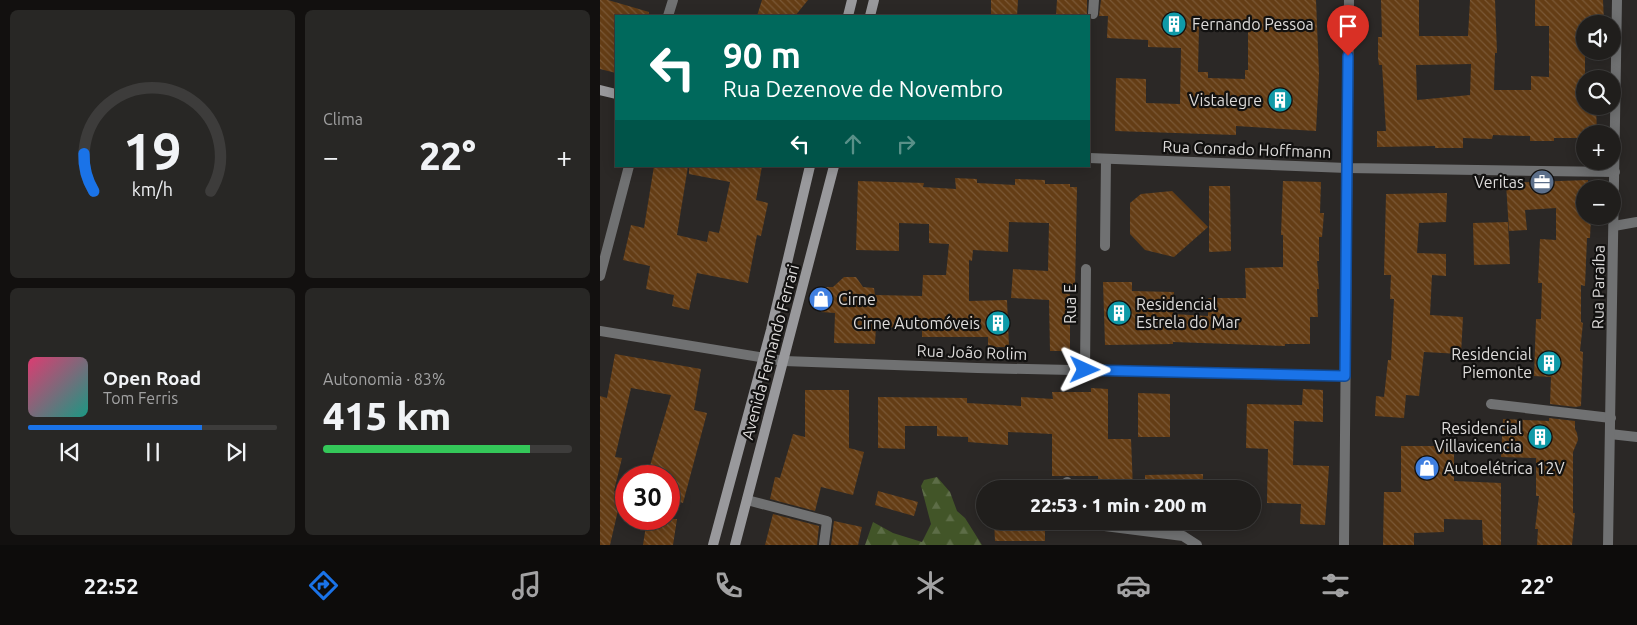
<!DOCTYPE html>
<html lang="pt">
<head>
<meta charset="utf-8">
<style>
	:root { --surface:#201e1c; --page:#282725; --text:#f1f3f6; --muted:#a2a2a3; --line:#3d3c3b; --accent:#1a73e8 }
	body { margin:0; font-family:Ubuntu,sans-serif; background:var(--page); color:var(--text); height:100vh; display:flex; flex-direction:column; font-size:19px; white-space:nowrap }
	* { box-sizing:border-box; margin:0 }
	p { font-size:16px; color:var(--muted) }
	.icon { flex:none; width:28px; height:28px; fill:none; stroke:currentColor; stroke-width:2; stroke-linecap:round; stroke-linejoin:round }
	.map { position:relative; flex:1; overflow:hidden }
	.sheet { display:flex; flex-direction:column; gap:10px; padding:10px; background:#12100f; width:600px }
	.sheet>* { flex:none }
	.banner { position:absolute; left:15px; top:15px; width:475px; height:152px; border-radius:0px; box-shadow:0 2px 12px #0003,0 0 0 1px var(--line); background:#00695c; color:#fff; overflow:hidden }
	.tools { position:absolute; left:976px; top:15px; display:grid; gap:10px }
	.tools a { display:grid; place-items:center; width:45px; height:45px; border-radius:50%; background:var(--surface); box-shadow:0 2px 12px #0003,0 0 0 1px var(--line); font-size:25px }
	.speed { position:absolute; left:15px; top:465px; display:flex; gap:10px; font-size:25px; font-weight:700; text-align:center }
	.speed>* { display:grid; place-content:center; width:65px; height:65px; border-radius:50%; background:var(--surface); box-shadow:0 2px 12px #0003,0 0 0 1px var(--line); line-height:1 }
	.speed .limit { border:8px solid #d22; background:#fff; color:#111 }
	.pin { position:absolute; display:grid; place-items:center; width:42px; height:42px; color:#fff; margin:-51px -21px; border-radius:50% 50% 50% 0; rotate:-45deg; box-shadow:0 0 5px #0007 }
	.pin .icon { rotate:45deg }
	.me { position:absolute; width:55px; margin:-28px; rotate:91deg; stroke-linejoin:round; filter:drop-shadow(0 0 4px #0008) }
	.turn { display:flex; align-items:center; gap:18px; height:105px; padding:0 25px; font-size:22px }
	.turn .icon { width:65px; height:65px; stroke-width:2.5 }
	.turn b { display:block; font-size:35px; line-height:42px }
	.lanes { display:flex; align-items:center; height:48px; padding:0 25px; background:#0003; justify-content:center; gap:25px; direction:ltr }
	.lanes .off { opacity:.35 }
	.big { font-size:38px; font-weight:800; line-height:1.1 }
	.sheet .card { flex:1; display:flex; flex-direction:column; justify-content:center; gap:8px; min-width:0; padding:0 18px; border-radius:8px; background:var(--page) }
	.sheet .dial { align-items:center; gap:0 }
	.dial svg { height:130px; overflow:visible; fill:none; stroke:var(--line); stroke-width:7; stroke-linecap:round; text-anchor:middle }
	.dial text { fill:var(--text); stroke:none }
	.song { display:flex; align-items:center; gap:15px }
	.cover { width:60px; height:60px; border-radius:8px; background:linear-gradient(135deg,hsl(340 70% 55%),hsl(170 70% 35%)) }
	.played { height:5px; border-radius:2px; background:linear-gradient(90deg,var(--accent) 70%,var(--line) 70%) }
	.keys { display:flex; justify-content:space-around; direction:ltr }
	.heat { display:flex; justify-content:space-between; align-items:center; font-size:28px; direction:ltr }
	.charge { height:8px; border-radius:4px; background:linear-gradient(90deg,#34c759 83%,var(--line) 0) }
	.sheet .tiles { flex:1; display:grid; gap:10px; grid-template-columns:repeat(2,1fr) }
	.trip { position:absolute; left:376px; top:480px; width:285px; height:50px; border-radius:25px; background:var(--surface); box-shadow:0 2px 12px #0003,0 0 0 1px var(--line); font-weight:800; line-height:50px; text-align:center }
	.tabs { display:flex; height:80px; justify-content:space-around; align-items:center; background:#0d0c0b; color:var(--muted) }
	.tabs .icon { width:35px; height:35px }
	.tabs .on { color:var(--accent) }
	.tabs b { font-size:22px; color:var(--text) }
	main { display:flex; flex:1; min-height:0 }
	.map>svg:first-child { display:block }
	.forest { fill:url(#forest-firs) }
	.building { fill:url(#building-back-hatch); fill-rule:evenodd }
	.lines { fill:none; stroke-linecap:round; stroke-linejoin:round }
	.lane { stroke:#707172; stroke-width:10 }
	.street { stroke:#707172; stroke-width:10 }
	.secondary { stroke:#99999c; stroke-width:10 }
	.route-casing { stroke:#114b97; stroke-width:12 }
	.route { stroke:#1a73e8; stroke-width:9 }
	.labels { text-anchor:middle; stroke-width:4.5; stroke-linejoin:round; paint-order:stroke }
	.poi-label { font-size:16px; fill:#dddbda; stroke:#121110; text-anchor:end }
	.street-label { font-size:16px; fill:#dddbda; stroke:#121110 }
</style>
</head>
<body>
<main>
<section class="sheet">
<div class="tiles">
<div class="card dial"><svg viewBox="0 0 100 80">
<path d="M14 69A42 42 0 1 1 86 69"/>
<path d="M14 69A42 42 0 0 1 8 46" stroke="#1a73e8"/>
<text x="50" y="56" font-size="32" font-weight="700">19</text>
<text x="50" y="72" font-size="11">km/h</text>
</svg></div>
<div class="card"><p>Clima</p>
<div class="heat"><a>−</a><b class="big">22°</b><a>+</a></div>
</div>
<div class="card">
<div class="song"><i class="cover"></i><div><b>Open Road</b><p>Tom Ferris</p></div></div>
<div class="played"></div>
<div class="keys"><svg class="icon" aria-label="previous" viewBox="0 0 24 24"><path d="M18 5L8 12l10 7zM5 5v14"/></svg><svg class="icon" aria-label="pause" viewBox="0 0 24 24"><path d="M8 5v14M16 5v14"/></svg><svg class="icon" aria-label="next" viewBox="0 0 24 24"><path d="M6 5l10 7-10 7zM19 5v14"/></svg></div>
</div>
<div class="card"><p>Autonomia · 83%</p><b class="big">415 km</b><div class="charge"></div></div>
</div>
</section>
<div class="map">
<svg width="1037" height="545" viewBox="0 0 1037 545">
	<defs>
		<pattern id="forest-firs" width="22" height="20" patternUnits="userSpaceOnUse" patternTransform="scale(1.25)"><rect width="22" height="20" fill="#425528"/><path d="M5 1l3.5 6h-7zM16 11l3.5 6h-7z" fill="#5d6d47"/></pattern>
		<pattern id="building-back-hatch" width="6" height="6" patternUnits="userSpaceOnUse" patternTransform="scale(1.25)"><rect width="6" height="6" fill="#643d15"/><path d="M-1 5l2 2M0 0l6 6M5-1l2 2" fill="none" stroke="#7a5836"/></pattern>
	</defs>
	<rect width="100%" height="100%" fill="#2b2826"/>
	<path class="forest" d="M337,477L350,492L357,511L365,518L382,545H265L273,522L293,533L322,542L331,524L321,486L324,480Z"/>
	<g class="building">
		<path d="M0,0H8L49,12V16H16V73L0,69Z"/>
		<path d="M162,0H208L195,16H157Z"/>
		<path d="M391,0H418L417,16H391Z"/>
		<path d="M457,0H487V16H456Z"/>
		<path d="M501,0H716L719,74L716,131L636,126V135L515,131L516,78L546,79V103L580,104L581,48L548,47V40L507,38L508,16H499ZM648,25V70H645V79L608,78V72H598L599,26Z"/>
		<path d="M781,0H819V36H868L870,0H895L897,53H895L894,90H931V76L949,77V26H935V0H1003L1004,22H985V106H996L997,134H985V138H954V141H930V136L893,135L892,139L863,138V148H835V146L777,147V131H786L782,65H779L778,58V37H782ZM871,64L870,95L817,100L816,65Z"/>
		<path d="M54,166H88L77,235L107,242L109,231L119,233L130,182L89,174V166H162L156,200L168,203L161,236L157,235L148,283L97,273L89,310L72,306L74,295L46,289L50,266L23,260L31,225L44,228Z"/>
		<path d="M355,178L377,179V183L415,185V179L445,180V184H470V187H477L475,288H470V351H450L449,300L411,298L413,269L448,271L449,223L409,222L408,252L373,250L372,261L369,260V301L407,300L409,347H388V337H322V328L276,327L275,344L234,343L235,313L221,312V287H233L244,277H256L263,287L274,288L275,295L322,296L323,275H346L349,244L329,243V224L299,223V251L256,250L258,181L324,183L323,187L356,189Z"/>
		<path d="M988,180V189H985V216H991L990,238H987L985,286L981,285V322L983,323L980,351L983,352L981,406L975,407L950,404L951,377L934,376L936,319H941L942,283H938L940,239L956,240V208L925,210L927,230L909,231L906,183Z"/>
		<path d="M683,181L721,182L720,213H724L722,237H719V261H717L719,289H717L718,317H710V344H685V346L573,342V344L505,345L503,282H532V291L574,292L573,314L608,316V298H646L645,268L683,267V235H681Z"/>
		<path d="M609,186H630L631,251L609,252Z"/>
		<path d="M572,191L608,227L574,257L545,250L530,234V203L541,194Z"/>
		<path d="M847,193L846,222L819,223L817,253L846,254V276L832,275L830,315L863,317L861,354L824,352L819,396L806,395L804,418L775,416L776,396L784,397L788,360H791L794,299H790L791,275H784L786,194Z"/>
		<path d="M908,222L910,264L874,265L873,223Z"/>
		<path d="M15,354L101,369L94,410L107,413L83,503L69,499V476H47L71,395L31,388L15,457L22,458L14,491L22,493L10,545H0V396L7,398Z"/>
		<path d="M491,388L508,389V439H531L533,489H498V476H452V434L408,432V445L368,442V437L337,436V426H305V449L278,448V397L367,398V403L421,406V397L453,399L452,392H491Z"/>
		<path d="M703,389L723,390V422L694,421L693,465L729,466L725,525L700,524L701,504L667,503L668,449L646,448L647,404L702,405Z"/>
		<path d="M205,390H249V448L264,452L253,495L221,487L215,511L170,499L175,477L180,478L193,434L205,437Z"/>
		<path d="M538,393L570,394V437H538Z"/>
		<path d="M949,418L975,421V429L977,433L978,440L973,452V513H975L972,545H937L938,529H935L939,496H936V458L901,457L903,419L949,421Z"/>
		<path d="M801,446H854V481L901,483V545H883L882,520L844,519V532L814,533V545H783L784,492H801Z"/>
		<path d="M603,474V489H545V475Z"/>
		<path d="M278,491L318,502L314,516L275,505Z"/>
		<path d="M173,514L219,526L217,545H165Z"/>
		<path d="M47,519H77L73,545H43Z"/>
		<path d="M234,521L262,527L258,545H231Z"/>
		<path d="M394,521H445V541H395Z"/>
	</g>
	<g class="lines">
		<g class="lane">
			<path d="M493,14L494,0"/>
			<path d="M505,246L506,159"/>
			<path d="M891,404L1011,418"/>
			<path d="M467,482L470,489"/>
			<path d="M147,500L227,521L224,544"/>
			<path d="M491,521L497,525L583,536L597,545"/>
		</g>
		<g class="street">
			<path d="M68,16L73,0"/>
			<path d="M489,158L747,168L1015,172"/>
			<path d="M1014,226L1037,222"/>
			<path d="M0,276L29,166"/>
			<path d="M0,331L184,361L377,368L745,376"/>
			<path d="M485,370L486,269"/>
			<path d="M1010,434L1037,437"/>
			<path d="M744,545L749,0"/>
			<path d="M1008,545L1017,0"/>
		</g>
		<g class="secondary">
			<path d="M248,16L252,0"/>
			<path d="M270,16L274,0"/>
			<path d="M0,90L16,94"/>
			<path d="M113,545L171,330L210,166"/>
			<path d="M135,545L234,166"/>
		</g>
	</g>
	<g class="lines">
		<defs>
			<path id="route" d="M485,370L745,376L748,56"/>
		</defs>
		<use href="#route" class="route-casing"/>
		<use href="#route" class="route"/>
	</g>
	<defs>
		<symbol id="building-disc" viewBox="-11 -11 22 22"><circle r="9.5" fill="#0f9aa8" stroke="#121110"/><path d="M-4-6H4V6H1V3H-1V6H-4ZM-2.5-4.3h1.7v1.8h-1.7ZM.8-4.3h1.7v1.8H.8ZM-2.5-1h1.7V.8h-1.7ZM.8-1h1.7V.8H.8Z" fill="#fff"/></symbol>
		<symbol id="office-disc" viewBox="-11 -11 22 22"><circle r="9.5" fill="#5c6f8a" stroke="#121110"/><path d="M-6-3h4V-5.5h4V-3h4V5H-6ZM-1-4.5V-3h2v-1.5ZM-6 0V1H6V0Z" fill="#fff"/></symbol>
		<symbol id="shop-disc" viewBox="-11 -11 22 22"><circle r="9.5" fill="#3f7fe0" stroke="#121110"/><path d="M-5-2.5h2.3a2.7 3.5 0 0 1 5.4 0H5L5.5 6h-11ZM-1.5-2.5h3a1.5 2.3 0 0 0-3 0Z" fill="#fff"/></symbol>
	</defs>
	<g fill-rule="evenodd">
		<use href="#building-disc" x="560" y="10" width="28" height="28"/>
		<use href="#building-disc" x="666" y="86" width="28" height="28"/>
		<use href="#office-disc" x="928" y="168" width="28" height="28"/>
		<use href="#shop-disc" x="207" y="285" width="28" height="28"/>
		<use href="#building-disc" x="505" y="299" width="28" height="28"/>
		<use href="#building-disc" x="384" y="309" width="28" height="28"/>
		<use href="#building-disc" x="935" y="349" width="28" height="28"/>
		<use href="#building-disc" x="926" y="423" width="28" height="28"/>
		<use href="#shop-disc" x="813" y="454" width="28" height="28"/>
	</g>
	<g class="labels">
		<g class="poi-label">
			<text x="592" y="30" text-anchor="start">Fernando Pessoa</text>
			<text x="662" y="106">Vistalegre</text>
			<text x="924" y="188">Veritas</text>
			<text x="238" y="305" text-anchor="start">Cirne</text>
			<text x="536" y="310" text-anchor="start">Residencial<tspan x="536" dy="18">Estrela do Mar</tspan></text>
			<text x="380" y="329">Cirne Automóveis</text>
			<text x="932" y="360">Residencial<tspan x="932" dy="18">Piemonte</tspan></text>
			<text x="922" y="434">Residencial<tspan x="922" dy="18">Villavicencia</tspan></text>
			<text x="844" y="474" text-anchor="start">Autoelétrica 12V</text>
		</g>
		<g class="street-label">
			<text transform="translate(647 149) rotate(2)" y="6">Rua Conrado Hoffmann</text>
			<text transform="translate(998 287) rotate(-89)" y="6">Rua Paraíba</text>
			<text transform="translate(470 304) rotate(-90)" y="6">Rua E</text>
			<text transform="translate(170 352) rotate(-75)" y="6">Avenida Fernando Ferrari</text>
			<text transform="translate(372 352) rotate(2)" y="6">Rua João Rolim</text>
		</g>
	</g>
</svg>
<div class="tools">
<a><svg class="icon" aria-label="sound" viewBox="0 0 24 24"><path d="M4 9h4l5-4v14l-5-4H4zM17 9q2 3 0 6"/></svg></a>
<a><svg class="icon" aria-label="search" viewBox="0 0 24 24"><circle cx="10" cy="10" r="6"/><path d="M15 15l6 6"/></svg></a>
<a>+</a>
<a>−</a>
</div>
<div class="speed"><div class="limit">30</div></div>
<div class="pin" style="left:748px;top:56px;background:#d93025"><svg class="icon" aria-label="arrive" viewBox="0 0 24 24"><path d="M6 21V4h12l-3 4 3 4H6"/></svg></div>
<svg class="me" style="left:485px;top:370px" viewBox="-20 -20 40 40"><path d="M0-17L14 15 0 8-14 15z" fill="#1a73e8" stroke="#fff" stroke-width="4"/></svg>
<div class="trip">22:53 · 1 min · 200 m</div>
<div class="banner">
<div class="turn"><svg class="icon" aria-label="left" viewBox="0 0 24 24"><path d="M17 20v-9H6M10 6l-5 5 5 5"/></svg><div><b>90 m</b>Rua Dezenove de Novembro</div></div>
<div class="lanes"><svg class="icon" aria-label="left" viewBox="0 0 24 24"><path d="M17 20v-9H6M10 6l-5 5 5 5"/></svg><svg class="icon off" aria-label="ahead" viewBox="0 0 24 24"><path d="M12 20V5M6 11l6-6 6 6"/></svg><svg class="icon off" aria-label="right" viewBox="0 0 24 24"><path d="M7 20v-9h11M14 6l5 5-5 5"/></svg></div>
</div>
</div>
</main>
<nav class="tabs">
<b>22:52</b>
<svg class="icon on" aria-label="directions" viewBox="0 0 24 24"><path d="M12 3l9 9-9 9-9-9zM9 14v-3h6M13 9l2 2-2 2"/></svg>
<svg class="icon" aria-label="music" viewBox="0 0 24 24"><path d="M9 18V5l10-2v13"/><circle cx="6" cy="18" r="3"/><circle cx="16" cy="16" r="3"/></svg>
<svg class="icon" aria-label="phone" viewBox="0 0 24 24"><path d="M5 4h4l2 5-3 2q2 4 5 5l2-3 5 2v4C11 20 4 13 5 4z"/></svg>
<svg class="icon" aria-label="climate" viewBox="0 0 24 24"><path d="M12 3v18M4 7l16 10M4 17L20 7"/></svg>
<svg class="icon" aria-label="car" viewBox="0 0 24 24"><path d="M5 17H2v-5l4-1 3-4h7l3 4 3 1v5h-3M9 17h6M6 11h13"/><circle cx="7" cy="17" r="2"/><circle cx="17" cy="17" r="2"/></svg>
<svg class="icon" aria-label="filters" viewBox="0 0 24 24"><path d="M4 7h16M4 17h16"/><circle cx="9" cy="7" r="2"/><circle cx="15" cy="17" r="2"/></svg>
<b>22°</b>
</nav>
</body>
</html>
